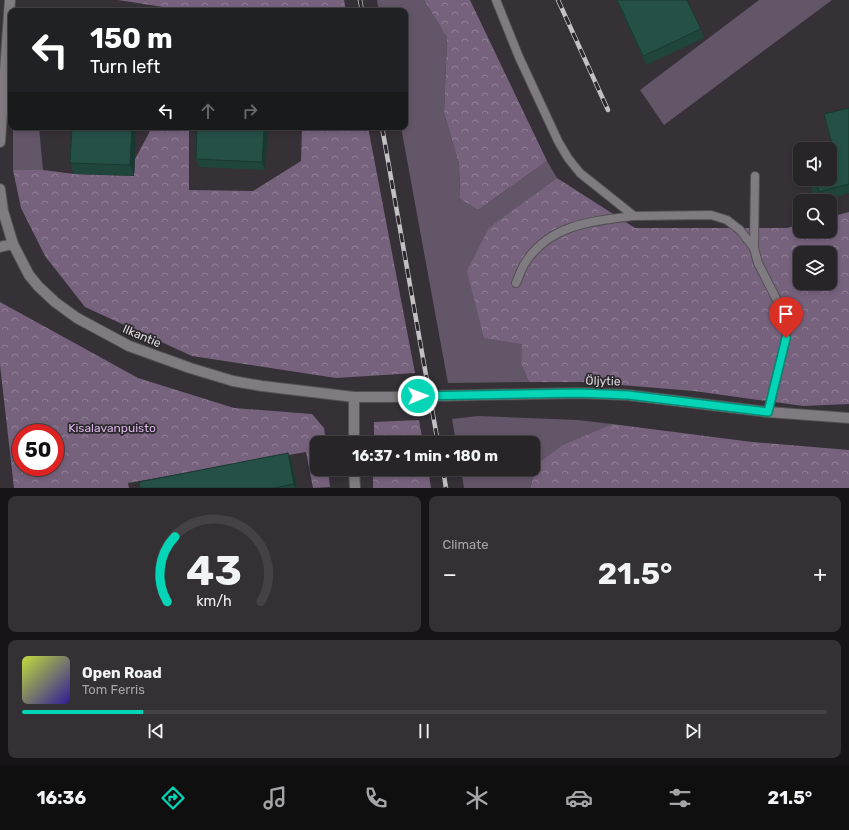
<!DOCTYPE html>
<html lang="en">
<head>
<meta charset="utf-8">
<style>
	:root { --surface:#282528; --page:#343134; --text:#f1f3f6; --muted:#a5a5a8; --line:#444245; --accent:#04d5b6 }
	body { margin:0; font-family:Rubik,sans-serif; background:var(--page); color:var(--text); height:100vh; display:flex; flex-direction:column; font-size:15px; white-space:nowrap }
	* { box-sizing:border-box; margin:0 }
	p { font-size:13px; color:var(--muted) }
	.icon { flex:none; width:22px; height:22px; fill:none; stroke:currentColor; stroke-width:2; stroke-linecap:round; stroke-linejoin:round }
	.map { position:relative; height:488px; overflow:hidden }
	.panel { display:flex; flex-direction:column; gap:8px; padding:8px; background:#161416; flex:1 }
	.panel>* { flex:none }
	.guide { position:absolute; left:8px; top:8px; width:400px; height:122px; border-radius:8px; box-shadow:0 2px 6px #0003,0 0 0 1px var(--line); background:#202124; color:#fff; overflow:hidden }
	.buttons { position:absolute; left:793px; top:142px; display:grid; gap:8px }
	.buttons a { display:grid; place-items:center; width:44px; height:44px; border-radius:8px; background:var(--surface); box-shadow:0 2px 6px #0003,0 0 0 1px var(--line); font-size:20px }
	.speed { position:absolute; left:12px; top:424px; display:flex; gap:8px; font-size:20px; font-weight:700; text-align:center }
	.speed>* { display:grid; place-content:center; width:52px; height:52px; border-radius:50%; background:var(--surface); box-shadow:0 2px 6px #0003,0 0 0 1px var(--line); line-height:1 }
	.speed .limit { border:6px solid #d22; background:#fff; color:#111 }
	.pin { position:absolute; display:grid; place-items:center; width:34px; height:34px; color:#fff; margin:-41px -17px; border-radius:50% 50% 50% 0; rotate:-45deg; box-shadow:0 0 4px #0007 }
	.pin .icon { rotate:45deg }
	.me { position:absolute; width:44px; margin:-22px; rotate:89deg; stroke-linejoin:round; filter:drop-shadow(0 0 3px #0008) }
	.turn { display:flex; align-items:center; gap:14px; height:84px; padding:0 16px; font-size:18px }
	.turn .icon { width:52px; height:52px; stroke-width:2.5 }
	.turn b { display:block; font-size:28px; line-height:34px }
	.lanes { display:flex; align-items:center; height:38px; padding:0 16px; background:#0003; justify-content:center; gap:20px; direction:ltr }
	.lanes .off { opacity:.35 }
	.big { font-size:30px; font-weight:700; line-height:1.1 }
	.panel .widget { flex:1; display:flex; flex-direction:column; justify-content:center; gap:6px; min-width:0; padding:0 14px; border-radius:8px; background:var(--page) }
	.panel .dial { align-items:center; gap:0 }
	.dial svg { height:104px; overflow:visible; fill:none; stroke:var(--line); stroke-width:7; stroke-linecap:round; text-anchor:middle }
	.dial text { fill:var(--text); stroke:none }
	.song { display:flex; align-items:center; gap:12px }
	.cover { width:48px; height:48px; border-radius:6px; background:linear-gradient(135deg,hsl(70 70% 55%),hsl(250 70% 35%)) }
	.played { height:4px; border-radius:2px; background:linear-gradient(90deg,var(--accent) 15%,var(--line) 15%) }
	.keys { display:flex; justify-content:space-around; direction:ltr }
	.heat { display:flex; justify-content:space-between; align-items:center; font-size:22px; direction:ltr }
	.panel .tiles { flex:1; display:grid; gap:8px; grid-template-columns:1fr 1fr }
	.widget:last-child { grid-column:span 2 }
	.trip { position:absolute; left:310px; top:436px; width:230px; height:40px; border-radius:8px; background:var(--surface); box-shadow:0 2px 6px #0003,0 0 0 1px var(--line); font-weight:700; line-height:40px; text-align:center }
	.tabs { display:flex; height:64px; justify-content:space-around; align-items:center; background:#100f10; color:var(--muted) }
	.tabs .icon { width:28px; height:28px }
	.tabs .active { color:var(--accent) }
	.tabs b { font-size:18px; color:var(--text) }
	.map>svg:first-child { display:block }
	.green { fill:#645669 }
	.forest { fill:url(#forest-crowns); fill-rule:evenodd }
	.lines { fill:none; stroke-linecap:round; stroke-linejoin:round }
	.lane-casing { stroke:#525053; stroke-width:10 }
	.secondary-casing { stroke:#525053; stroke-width:12 }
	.lane { stroke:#7f7b80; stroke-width:8 }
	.secondary { stroke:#7f7b80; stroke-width:10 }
	.rail-casing { stroke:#c3c1c4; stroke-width:4.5 }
	.rail { stroke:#2b272c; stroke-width:3; stroke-dasharray:9; stroke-linecap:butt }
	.secondary-bridge-casing { stroke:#525053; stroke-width:12; stroke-linecap:butt }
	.secondary-bridge { stroke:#7f7b80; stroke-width:10 }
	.wall { fill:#20453d }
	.shaded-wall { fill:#1a3832 }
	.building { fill:#255047; stroke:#1a3832 }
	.route-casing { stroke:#038a76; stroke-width:10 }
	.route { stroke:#04d5b6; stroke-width:7 }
	.labels { text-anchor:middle; stroke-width:3.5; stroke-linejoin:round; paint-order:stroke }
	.street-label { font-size:12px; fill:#dedcdf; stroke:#2b272c }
	.park-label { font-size:12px; fill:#d9b4e6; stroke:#2b272c }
</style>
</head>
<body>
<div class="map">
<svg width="849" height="488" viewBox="0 0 849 488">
	<defs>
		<pattern id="forest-crowns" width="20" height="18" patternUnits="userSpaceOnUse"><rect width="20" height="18" fill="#77627e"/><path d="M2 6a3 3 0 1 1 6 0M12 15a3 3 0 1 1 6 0" fill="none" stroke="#907f96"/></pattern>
	</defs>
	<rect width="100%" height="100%" fill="#353136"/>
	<g class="green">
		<path d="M377,0H424L447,38L444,113L459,164L460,199L478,210L547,161L557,178L534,195L521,364L529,382L448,383L401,127H405V11H379Z"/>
		<path d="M759,0H832L664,125L640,90Z"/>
		<path d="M13,127H39L43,170H13Z"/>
		<path d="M478,416L578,420L612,424L562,445L537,464L530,488H464L461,469H533V443H456L452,419Z"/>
	</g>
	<g class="forest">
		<path d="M118,0H344L346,11H189Z"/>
		<path d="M424,0H470L547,161L478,210L460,199L459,164L444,113L447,38Z"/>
		<path d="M150,127H189V190L253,191L301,161L302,127H368L415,373L336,378L192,356L85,307L45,256L21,208L13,170H43L74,174L134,176L135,159L149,133Z"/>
		<path d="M557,178L635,228H787L800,224V231H830V217L849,212V404L803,406L694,391L585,382H529L521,364L522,344L484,338L467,271L489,228ZM800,253H830V283H800Z"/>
		<path d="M0,302L138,378L234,408L312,414L324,428L326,443H317V469H328L330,487L313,488L306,452L128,483L129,488H14L0,365ZM21,433H55V467H21Z"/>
		<path d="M419,420L423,443H374V422Z"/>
		<path d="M612,424L752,442L849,450V488H530L537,464L562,445Z"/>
		<path d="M373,469H428L431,488H373Z"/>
	</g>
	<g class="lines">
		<defs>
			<g id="lane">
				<path d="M496,0L519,57L558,141L568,158L580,173L634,216L711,215L727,220L740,230L754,248"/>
				<path d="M755,176L754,248L758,263L784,314L787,325L786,338L768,412"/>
				<path d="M516,283C519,277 521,269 525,263C550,224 593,221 634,216"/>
			</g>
			<g id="secondary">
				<path d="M0,142L10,0"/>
				<path d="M0,189L3,211L13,244L29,275L38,286L55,302L77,318L129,346L190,368L233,381L262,386L354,397H389"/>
				<path d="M0,247L13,244"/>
				<path d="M477,395L579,393L628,395L768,412L849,418"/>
				<path d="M354,397V443"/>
				<path d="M354,469L355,488"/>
			</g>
		</defs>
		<use href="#lane" class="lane-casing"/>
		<use href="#secondary" class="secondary-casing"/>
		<use href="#lane" class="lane"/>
		<use href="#secondary" class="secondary"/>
		<defs>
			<g id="rail">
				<path d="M360,0L362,11"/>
				<path d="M558,0L608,110"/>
				<path d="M382,127L438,443"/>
				<path d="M443,469L446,488"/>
			</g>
		</defs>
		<use href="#rail" class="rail-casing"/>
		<use href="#rail" class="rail"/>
		<defs>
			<path id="secondary-bridge" d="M389,397L477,395"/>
		</defs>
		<use href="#secondary-bridge" class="secondary-bridge-casing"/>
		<use href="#secondary-bridge" class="secondary-bridge"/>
	</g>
	<g class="wall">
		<path d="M616,0H687L701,29L704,38L646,65Z"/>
		<path d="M849,108V193L822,201L819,192L813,194L810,185L837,163Z"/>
		<path d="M72,127H136L134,176L74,174L70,163Z"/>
		<path d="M268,127L265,170L199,167L196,159Z"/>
		<path d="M288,453L292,463L297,488H140Z"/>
	</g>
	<g class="shaded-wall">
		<path d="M132,127H136L134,176L130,165Z"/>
		<path d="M264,127H268L265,170L262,162Z"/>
		<path d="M288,453L292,463L297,488H295L294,484Z"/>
	</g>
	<g class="building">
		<path d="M617,0H687L701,29L643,56Z"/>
		<path d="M849,108V184L819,192L817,183L810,185L808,179H830V165L837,163L824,114Z"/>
		<path d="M72,127H132L130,165L70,163Z"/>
		<path d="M197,127H264L262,162L196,159Z"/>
		<path d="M288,453L294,484L274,488H140L139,482Z"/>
	</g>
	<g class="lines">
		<defs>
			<path id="route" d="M418,396L579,393L628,395L768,412L786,338"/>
		</defs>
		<use href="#route" class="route-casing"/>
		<use href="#route" class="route"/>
	</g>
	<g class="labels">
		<g class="street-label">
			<text transform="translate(142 336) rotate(23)" y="4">Ilkantie</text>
			<text transform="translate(603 381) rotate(2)" y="4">Öljytie</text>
		</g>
		<g class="park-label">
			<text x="112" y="432">Kisalavanpuisto</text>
		</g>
	</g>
</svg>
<div class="buttons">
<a><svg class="icon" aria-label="sound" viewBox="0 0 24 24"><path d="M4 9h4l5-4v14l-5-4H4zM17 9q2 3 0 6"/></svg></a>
<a><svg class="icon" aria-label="search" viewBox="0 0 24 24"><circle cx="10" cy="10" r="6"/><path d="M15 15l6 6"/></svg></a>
<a><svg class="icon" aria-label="layers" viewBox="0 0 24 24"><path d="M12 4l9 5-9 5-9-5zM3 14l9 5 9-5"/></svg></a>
</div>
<div class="speed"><div class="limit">50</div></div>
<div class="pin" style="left:786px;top:338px;background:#d93025"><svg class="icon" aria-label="arrive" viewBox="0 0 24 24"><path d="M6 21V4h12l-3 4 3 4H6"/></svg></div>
<svg class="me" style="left:418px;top:396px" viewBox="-20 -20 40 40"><circle r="17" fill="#04d5b6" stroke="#fff" stroke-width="3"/><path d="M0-11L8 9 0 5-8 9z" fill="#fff"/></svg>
<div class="trip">16:37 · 1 min · 180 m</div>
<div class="guide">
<div class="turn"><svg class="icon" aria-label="left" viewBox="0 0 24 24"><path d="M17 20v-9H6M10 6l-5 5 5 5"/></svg><div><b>150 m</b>Turn left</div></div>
<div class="lanes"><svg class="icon" aria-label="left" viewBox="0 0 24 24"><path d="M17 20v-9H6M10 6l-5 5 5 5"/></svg><svg class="icon off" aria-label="ahead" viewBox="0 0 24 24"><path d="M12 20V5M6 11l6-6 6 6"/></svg><svg class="icon off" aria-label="right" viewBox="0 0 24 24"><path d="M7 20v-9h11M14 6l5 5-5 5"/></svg></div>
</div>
</div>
<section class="panel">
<div class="tiles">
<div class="widget dial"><svg viewBox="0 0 100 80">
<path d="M14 69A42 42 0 1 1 86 69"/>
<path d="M14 69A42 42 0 0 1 20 19" stroke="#04d5b6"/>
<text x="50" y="56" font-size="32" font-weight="700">43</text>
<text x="50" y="72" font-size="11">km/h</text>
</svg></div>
<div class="widget"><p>Climate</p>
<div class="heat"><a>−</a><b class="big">21.5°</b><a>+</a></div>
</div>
<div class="widget">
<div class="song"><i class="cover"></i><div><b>Open Road</b><p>Tom Ferris</p></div></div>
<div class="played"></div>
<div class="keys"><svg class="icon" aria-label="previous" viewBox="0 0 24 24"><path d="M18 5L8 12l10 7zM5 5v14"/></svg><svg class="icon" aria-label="pause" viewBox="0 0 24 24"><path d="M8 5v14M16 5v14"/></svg><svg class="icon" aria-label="next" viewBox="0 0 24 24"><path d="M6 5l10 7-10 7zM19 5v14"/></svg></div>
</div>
</div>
</section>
<nav class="tabs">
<b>16:36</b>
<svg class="icon active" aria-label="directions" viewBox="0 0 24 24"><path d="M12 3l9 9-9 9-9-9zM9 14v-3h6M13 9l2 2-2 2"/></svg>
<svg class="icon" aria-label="music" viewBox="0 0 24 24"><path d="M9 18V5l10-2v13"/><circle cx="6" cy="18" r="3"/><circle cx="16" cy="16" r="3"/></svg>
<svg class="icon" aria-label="phone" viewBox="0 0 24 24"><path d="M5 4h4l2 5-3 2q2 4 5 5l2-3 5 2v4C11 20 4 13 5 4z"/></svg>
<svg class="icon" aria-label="climate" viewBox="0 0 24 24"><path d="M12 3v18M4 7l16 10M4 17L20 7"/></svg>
<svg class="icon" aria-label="car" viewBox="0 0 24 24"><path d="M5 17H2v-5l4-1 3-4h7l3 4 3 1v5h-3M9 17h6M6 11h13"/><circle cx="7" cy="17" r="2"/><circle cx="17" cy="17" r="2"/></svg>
<svg class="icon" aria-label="filters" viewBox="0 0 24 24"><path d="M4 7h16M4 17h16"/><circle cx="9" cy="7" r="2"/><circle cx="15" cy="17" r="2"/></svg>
<b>21.5°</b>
</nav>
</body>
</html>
